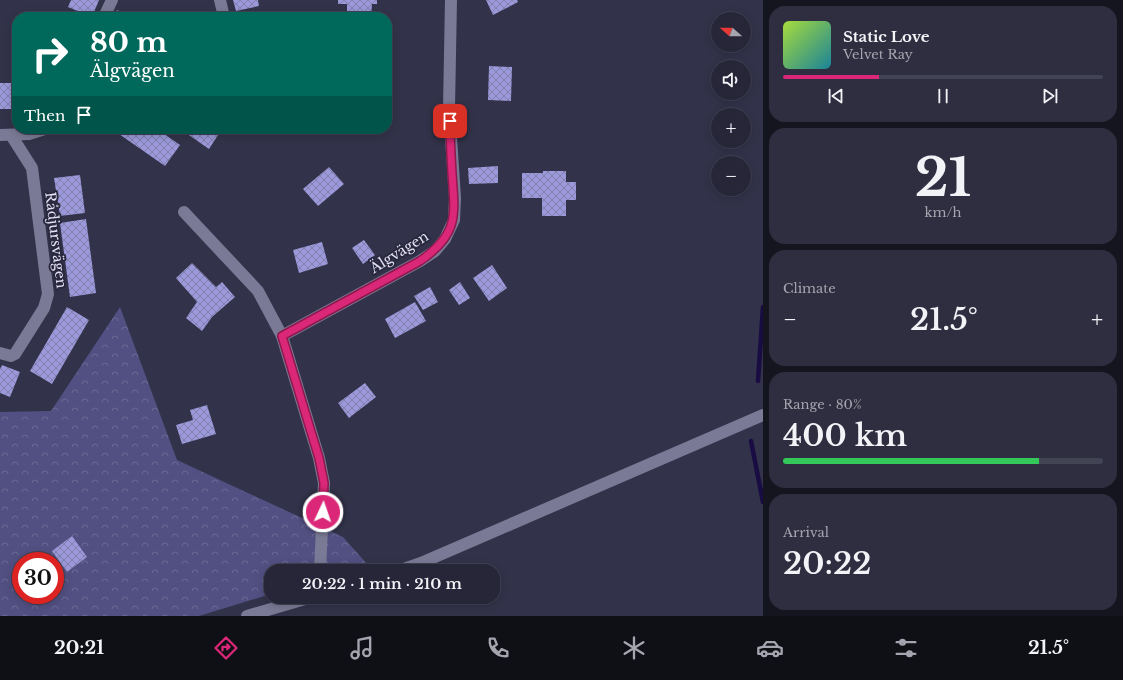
<!DOCTYPE html>
<html lang="en">
<head>
<meta charset="utf-8">
<style>
	:root { --surface:#262638; --page:#2e2e40; --text:#f1f3f6; --muted:#a4a5ae; --line:#424353; --accent:#db2777 }
	body { margin:0; font-family:"Libre Baskerville",serif; background:var(--page); color:var(--text); height:100vh; display:flex; flex-direction:column; font-size:15px; white-space:nowrap }
	* { box-sizing:border-box; margin:0 }
	p { font-size:13px; color:var(--muted) }
	.icon { flex:none; width:22px; height:22px; fill:none; stroke:currentColor; stroke-width:2; stroke-linecap:round; stroke-linejoin:round }
	.map { position:relative; flex:1; overflow:hidden }
	.details { display:flex; flex-direction:column; gap:6px; padding:6px; background:#15151f; width:360px }
	.details>* { flex:none }
	.banner { position:absolute; left:12px; top:12px; width:380px; height:122px; border-radius:16px; box-shadow:0 2px 10px #0003,0 0 0 1px var(--line); background:#00695c; color:#fff; overflow:hidden }
	.needle { width:26px; rotate:291deg }
	.tools { position:absolute; left:711px; top:12px; display:grid; gap:8px }
	.tools a { display:grid; place-items:center; width:40px; height:40px; border-radius:50%; background:var(--surface); box-shadow:0 2px 10px #0003,0 0 0 1px var(--line); font-size:20px }
	.speed { position:absolute; left:12px; top:552px; display:flex; gap:8px; font-size:20px; font-weight:700; text-align:center }
	.speed>* { display:grid; place-content:center; width:52px; height:52px; border-radius:50%; background:var(--surface); box-shadow:0 2px 10px #0003,0 0 0 1px var(--line); line-height:1 }
	.speed .limit { border:6px solid #d22; background:#fff; color:#111 }
	.pin { position:absolute; display:grid; place-items:center; width:34px; height:34px; color:#fff; margin:-17px; border-radius:8px; box-shadow:0 2px 6px #0006 }
	.me { position:absolute; width:44px; margin:-22px; rotate:3deg; stroke-linejoin:round; filter:drop-shadow(0 0 3px #0008) }
	.turn { display:flex; align-items:center; gap:14px; height:84px; padding:0 12px; font-size:18px }
	.turn .icon { width:52px; height:52px; stroke-width:2.5 }
	.turn b { display:block; font-size:28px; line-height:34px }
	.then { display:flex; align-items:center; height:38px; padding:0 12px; background:#0003; gap:8px; font-size:15px }
	.big { font-size:30px; font-weight:600; line-height:1.1 }
	.details .tile { flex:1; display:flex; flex-direction:column; justify-content:center; gap:6px; min-width:0; padding:0 14px; border-radius:16px; background:var(--page) }
	.details .dial { align-items:center; gap:0 }
	.dial b { font-size:52px; line-height:1 }
	.song { display:flex; align-items:center; gap:12px }
	.cover { width:48px; height:48px; border-radius:6px; background:linear-gradient(135deg,hsl(80 70% 55%),hsl(190 70% 35%)) }
	.played { height:4px; border-radius:2px; background:linear-gradient(90deg,var(--accent) 30%,var(--line) 30%) }
	.keys { display:flex; justify-content:space-around; direction:ltr }
	.heat { display:flex; justify-content:space-between; align-items:center; font-size:22px; direction:ltr }
	.charge { height:6px; border-radius:3px; background:linear-gradient(90deg,#34c759 80%,var(--line) 0) }
	.trip { position:absolute; left:264px; top:564px; width:236px; height:40px; border-radius:16px; background:var(--surface); box-shadow:0 2px 10px #0003,0 0 0 1px var(--line); font-weight:600; line-height:40px; text-align:center }
	.dock { display:flex; height:64px; justify-content:space-around; align-items:center; background:#0f0f16; color:var(--muted) }
	.dock .icon { width:28px; height:28px }
	.dock .active { color:var(--accent) }
	.dock b { font-size:18px; color:var(--text) }
	main { display:flex; flex:1; min-height:0 }
	.map>svg:first-child { display:block }
	.forest { fill:url(#forest-crowns); fill-rule:evenodd }
	.lines { fill:none; stroke-linecap:round; stroke-linejoin:round }
	.stream { stroke:#180c42; stroke-width:4.5 }
	.building { fill:url(#building-cross-hatch) }
	.minor { stroke:#7a7a96; stroke-width:12 }
	.route-casing { stroke:#8e194d; stroke-width:10 }
	.route { stroke:#db2777; stroke-width:7 }
	.labels { text-anchor:middle; stroke-width:4; stroke-linejoin:round; paint-order:stroke }
	.street-label { font-size:14px; fill:#e3e3f3; stroke:#29283f }
</style>
</head>
<body>
<main>
<div class="map">
<svg width="763" height="616" viewBox="0 0 763 616">
	<defs>
		<pattern id="forest-crowns" width="20" height="18" patternUnits="userSpaceOnUse"><rect width="20" height="18" fill="#525082"/><path d="M2 6a3 3 0 1 1 6 0M12 15a3 3 0 1 1 6 0" fill="none" stroke="#6b6994"/></pattern>
		<pattern id="building-cross-hatch" width="8" height="8" patternUnits="userSpaceOnUse"><rect width="8" height="8" fill="#9b99da"/><path d="M0 0l8 8M0 8l8-8" fill="none" stroke="#8180ae"/></pattern>
	</defs>
	<rect width="100%" height="100%" fill="#32324a"/>
	<path class="forest" d="M120,307L177,460L343,537L368,565L348,571H271V594L199,616H0V412L51,411ZM21,561H55V595H21Z"/>
	<g class="lines">
		<g class="stream">
			<path d="M758,381L763,307"/>
			<path d="M751,441L763,502"/>
		</g>
	</g>
	<g class="building">
		<path d="M71,0H99L92,17L68,7Z"/>
		<path d="M233,0H258L259,6L236,11Z"/>
		<path d="M338,0H377V4H372L371,17H347V4H338Z"/>
		<path d="M486,0H517L518,2L493,15Z"/>
		<path d="M117,10L132,17H114Z"/>
		<path d="M264,14L265,17H255V16Z"/>
		<path d="M489,66L512,67L511,101L488,100Z"/>
		<rect x="0" y="83" width="11" height="26"/>
		<path d="M123,129H157L180,145L165,166L119,134Z"/>
		<path d="M189,129H217L220,132L209,149L186,133Z"/>
		<path d="M498,166V183L469,184L468,168Z"/>
		<path d="M329,167L344,184L318,206L303,189Z"/>
		<path d="M543,171H566V182H576V200H566V216H542V198H522V173H543Z"/>
		<path d="M80,175L85,213L60,216L54,178Z"/>
		<path d="M86,219L96,293L70,297L60,223Z"/>
		<path d="M364,240L375,255L363,264L352,248Z"/>
		<path d="M322,242L328,264L299,273L293,250Z"/>
		<path d="M192,263L216,287L222,282L235,297L212,317L202,331L186,318L197,302L176,278Z"/>
		<path d="M492,265L507,288L489,301L473,278Z"/>
		<path d="M460,282L470,298L459,305L449,290Z"/>
		<path d="M430,287L438,302L423,310L414,296Z"/>
		<path d="M415,302L426,321L395,338L385,319Z"/>
		<path d="M67,307L89,320L52,384L30,371Z"/>
		<path d="M2,365L20,372L10,397L0,393V369Z"/>
		<path d="M365,383L376,397L349,418L338,403Z"/>
		<path d="M207,405L216,434L182,444L176,425L193,420L190,410Z"/>
		<path d="M72,536L87,557L67,572L52,551Z"/>
	</g>
	<g class="lines">
		<g class="minor">
			<path d="M220,0L224,17"/>
			<path d="M104,17L112,0"/>
			<path d="M0,135L29,134L45,129"/>
			<path d="M184,212L258,291L282,336L319,458L324,483L320,571"/>
			<path d="M282,336L420,261L435,251L445,239L454,220L455,198L449,108L451,0"/>
			<path d="M0,353L11,356L15,354L44,308L48,294L32,168L11,135"/>
			<path d="M398,571L421,563L763,415"/>
			<path d="M247,616L312,597"/>
		</g>
	</g>
	<g class="lines">
		<defs>
			<path id="route" d="M323,512L324,483L319,458L282,336L420,261C459,234 455,216 452,173C451,156 450,138 450,121"/>
		</defs>
		<use href="#route" class="route-casing"/>
		<use href="#route" class="route"/>
	</g>
	<g class="labels">
		<g class="street-label">
			<text transform="translate(56 240) rotate(83)" y="5">Rådjursvägen</text>
			<text transform="translate(399 252) rotate(-32)" y="5">Älgvägen</text>
		</g>
	</g>
</svg>
<div class="tools">
<a><svg class="needle" viewBox="-14 -14 28 28"><path d="M0-13l5 13h-10z" fill="#e53935"/><path d="M0 13l5-13h-10z" fill="#a4a5ae"/></svg></a>
<a><svg class="icon" aria-label="sound" viewBox="0 0 24 24"><path d="M4 9h4l5-4v14l-5-4H4zM17 9q2 3 0 6"/></svg></a>
<a>+</a>
<a>−</a>
</div>
<div class="speed"><div class="limit">30</div></div>
<div class="pin" style="left:450px;top:121px;background:#d93025"><svg class="icon" aria-label="arrive" viewBox="0 0 24 24"><path d="M6 21V4h12l-3 4 3 4H6"/></svg></div>
<svg class="me" style="left:323px;top:512px" viewBox="-20 -20 40 40"><circle r="17" fill="#db2777" stroke="#fff" stroke-width="3"/><path d="M0-11L8 9 0 5-8 9z" fill="#fff"/></svg>
<div class="trip">20:22 · 1 min · 210 m</div>
<div class="banner">
<div class="turn"><svg class="icon" aria-label="right" viewBox="0 0 24 24"><path d="M7 20v-9h11M14 6l5 5-5 5"/></svg><div><b>80 m</b>Älgvägen</div></div>
<div class="then">Then<svg class="icon" aria-label="arrive" viewBox="0 0 24 24"><path d="M6 21V4h12l-3 4 3 4H6"/></svg></div>
</div>
</div>
<section class="details">
<div class="tile">
<div class="song"><i class="cover"></i><div><b>Static Love</b><p>Velvet Ray</p></div></div>
<div class="played"></div>
<div class="keys"><svg class="icon" aria-label="previous" viewBox="0 0 24 24"><path d="M18 5L8 12l10 7zM5 5v14"/></svg><svg class="icon" aria-label="pause" viewBox="0 0 24 24"><path d="M8 5v14M16 5v14"/></svg><svg class="icon" aria-label="next" viewBox="0 0 24 24"><path d="M6 5l10 7-10 7zM19 5v14"/></svg></div>
</div>
<div class="tile dial"><b>21</b><p>km/h</p></div>
<div class="tile"><p>Climate</p>
<div class="heat"><a>−</a><b class="big">21.5°</b><a>+</a></div>
</div>
<div class="tile"><p>Range · 80%</p><b class="big">400 km</b><div class="charge"></div></div>
<div class="tile"><p>Arrival</p><b class="big">20:22</b></div>
</section>
</main>
<nav class="dock">
<b>20:21</b>
<svg class="icon active" aria-label="directions" viewBox="0 0 24 24"><path d="M12 3l9 9-9 9-9-9zM9 14v-3h6M13 9l2 2-2 2"/></svg>
<svg class="icon" aria-label="music" viewBox="0 0 24 24"><path d="M9 18V5l10-2v13"/><circle cx="6" cy="18" r="3"/><circle cx="16" cy="16" r="3"/></svg>
<svg class="icon" aria-label="phone" viewBox="0 0 24 24"><path d="M5 4h4l2 5-3 2q2 4 5 5l2-3 5 2v4C11 20 4 13 5 4z"/></svg>
<svg class="icon" aria-label="climate" viewBox="0 0 24 24"><path d="M12 3v18M4 7l16 10M4 17L20 7"/></svg>
<svg class="icon" aria-label="car" viewBox="0 0 24 24"><path d="M5 17H2v-5l4-1 3-4h7l3 4 3 1v5h-3M9 17h6M6 11h13"/><circle cx="7" cy="17" r="2"/><circle cx="17" cy="17" r="2"/></svg>
<svg class="icon" aria-label="filters" viewBox="0 0 24 24"><path d="M4 7h16M4 17h16"/><circle cx="9" cy="7" r="2"/><circle cx="15" cy="17" r="2"/></svg>
<b>21.5°</b>
</nav>
</body>
</html>
